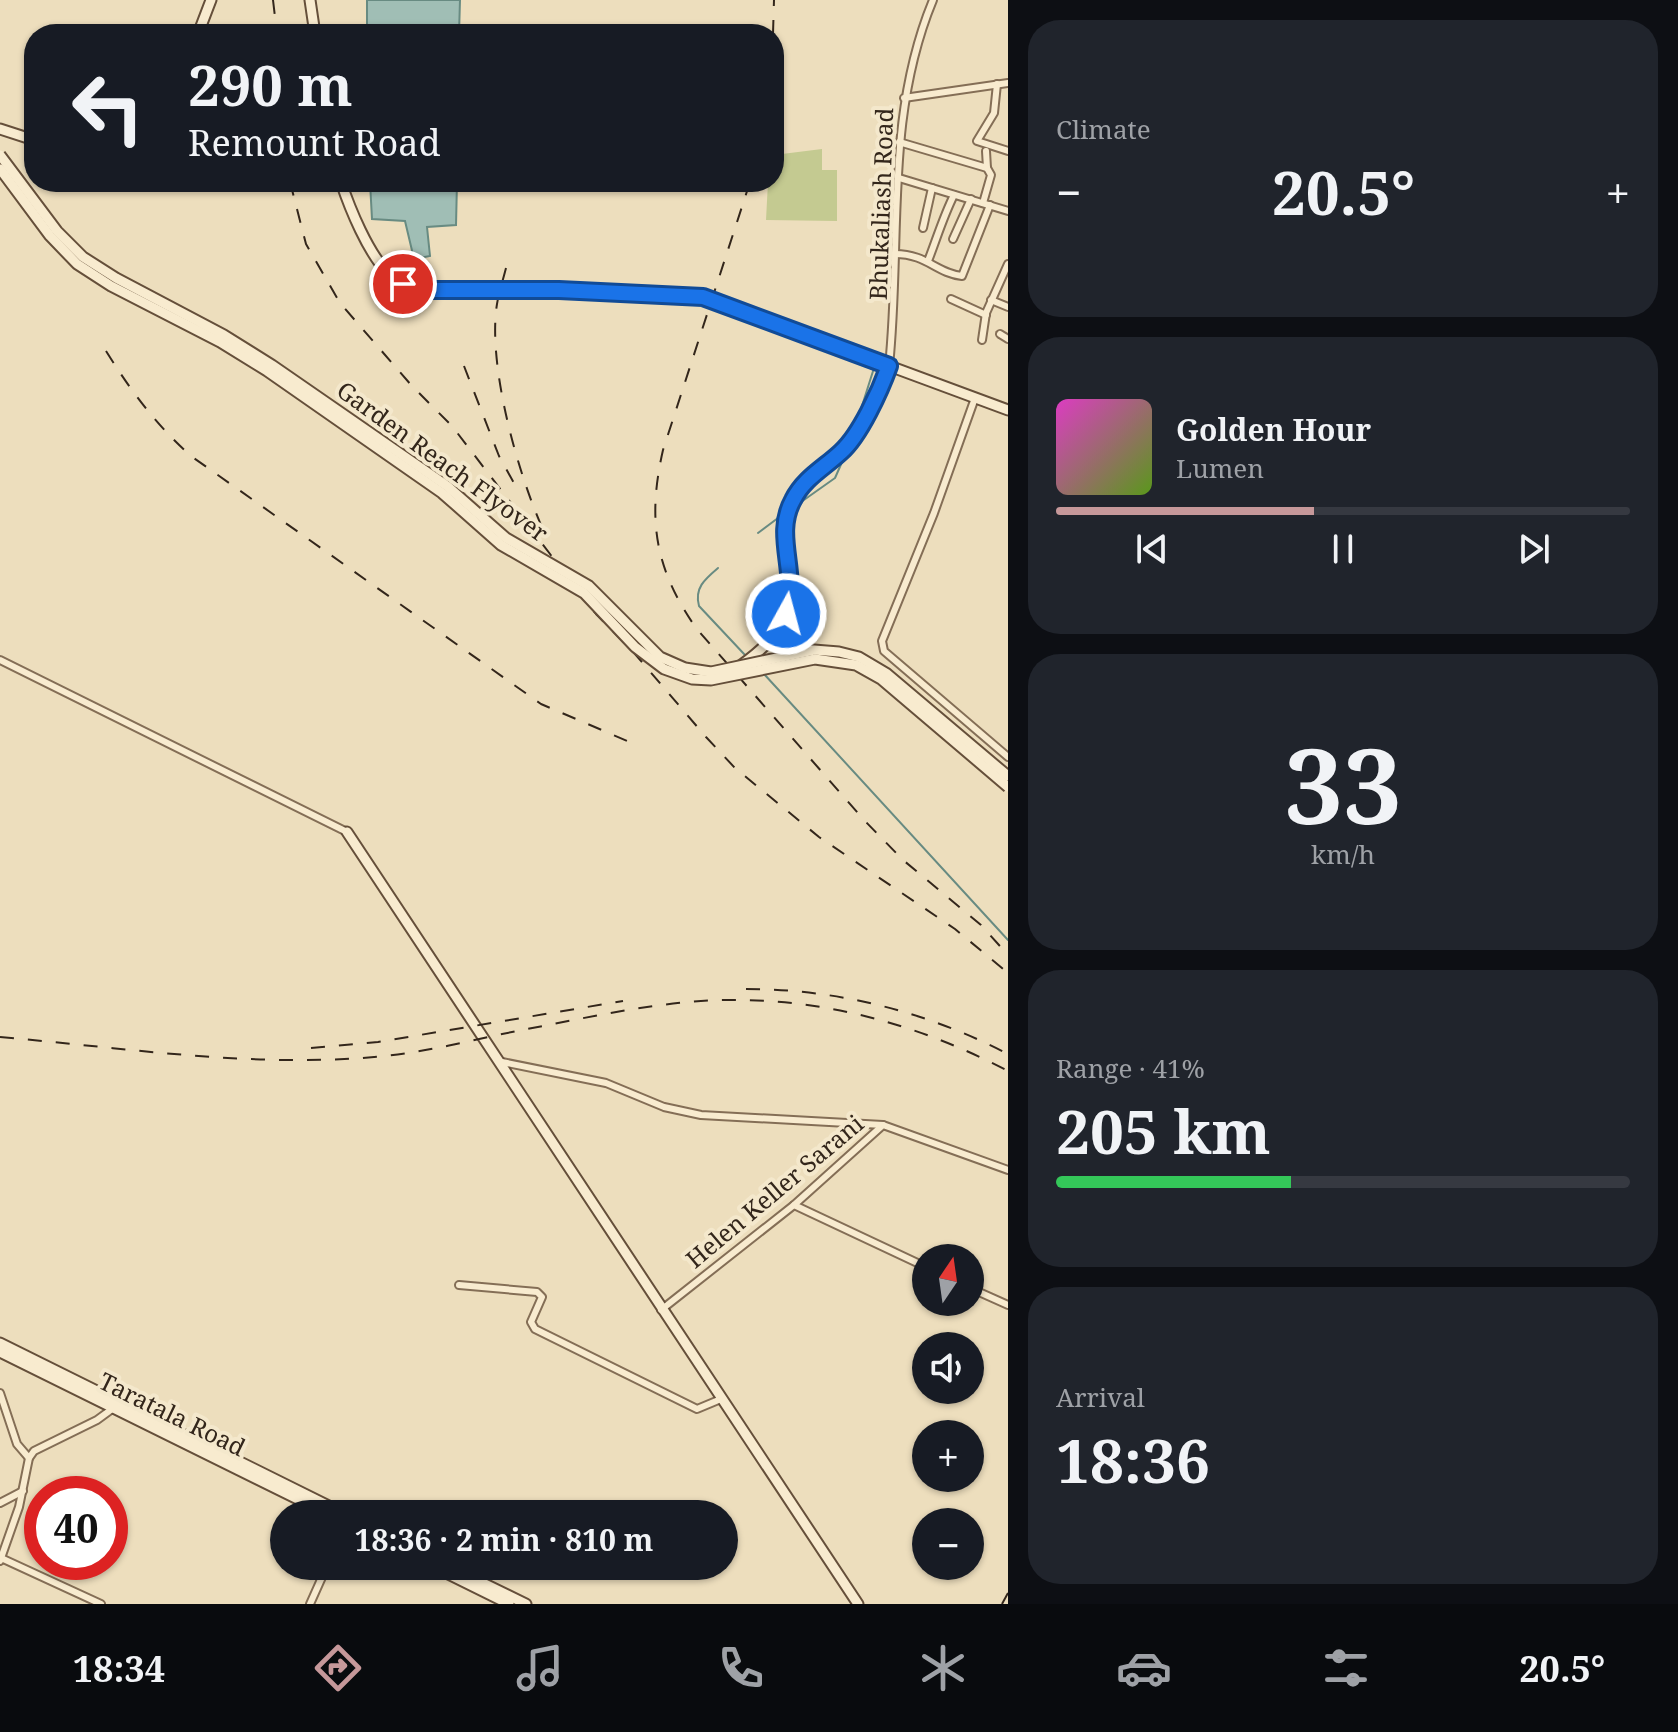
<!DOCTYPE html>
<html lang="en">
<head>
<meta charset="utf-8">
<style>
	:root { --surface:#171b24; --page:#20242c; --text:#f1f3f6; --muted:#9ea1a6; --line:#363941; --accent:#c6989a }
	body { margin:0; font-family:"Noto Serif",serif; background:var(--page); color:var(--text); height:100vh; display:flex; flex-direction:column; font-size:30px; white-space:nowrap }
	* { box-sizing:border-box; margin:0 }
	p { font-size:26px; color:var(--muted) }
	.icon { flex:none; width:44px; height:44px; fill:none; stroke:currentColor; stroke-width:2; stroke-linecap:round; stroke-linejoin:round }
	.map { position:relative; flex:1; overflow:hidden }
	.drawer { display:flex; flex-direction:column; gap:20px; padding:20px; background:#0d0f14; width:670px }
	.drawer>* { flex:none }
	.banner { position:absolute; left:24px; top:24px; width:760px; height:168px; border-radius:32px; box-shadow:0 2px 6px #0004; background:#171b24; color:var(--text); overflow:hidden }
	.needle { width:52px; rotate:13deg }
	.tools { position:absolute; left:912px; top:1244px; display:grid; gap:16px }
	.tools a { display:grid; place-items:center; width:72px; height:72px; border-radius:50%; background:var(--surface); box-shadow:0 2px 6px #0004; font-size:40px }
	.speed { position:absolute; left:24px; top:1476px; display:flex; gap:16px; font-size:40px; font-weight:700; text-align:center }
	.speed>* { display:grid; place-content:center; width:104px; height:104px; border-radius:50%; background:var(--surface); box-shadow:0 2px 6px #0004; line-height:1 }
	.speed .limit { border:12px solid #d22; background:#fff; color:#111 }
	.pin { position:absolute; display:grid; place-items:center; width:68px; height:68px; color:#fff; margin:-34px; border:4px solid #fff; border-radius:50%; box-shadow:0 2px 8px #0007 }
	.me { position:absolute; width:88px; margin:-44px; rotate:7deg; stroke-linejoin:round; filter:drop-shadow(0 0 6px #0008) }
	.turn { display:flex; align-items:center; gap:28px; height:168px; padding:0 32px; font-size:36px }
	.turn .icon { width:104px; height:104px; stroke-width:2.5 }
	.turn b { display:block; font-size:56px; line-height:68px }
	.big { font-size:60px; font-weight:700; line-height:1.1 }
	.drawer .tile { flex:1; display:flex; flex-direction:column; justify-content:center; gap:12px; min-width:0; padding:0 28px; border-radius:32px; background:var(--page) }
	.drawer .dial { align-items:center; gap:0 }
	.dial b { font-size:104px; line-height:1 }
	.song { display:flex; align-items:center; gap:24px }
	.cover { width:96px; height:96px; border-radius:12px; background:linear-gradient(135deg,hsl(310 70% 55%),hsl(90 70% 35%)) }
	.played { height:8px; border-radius:4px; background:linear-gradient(90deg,var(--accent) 45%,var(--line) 45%) }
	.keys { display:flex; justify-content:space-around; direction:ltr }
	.heat { display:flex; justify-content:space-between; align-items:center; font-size:44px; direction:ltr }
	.charge { height:12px; border-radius:6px; background:linear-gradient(90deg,#34c759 41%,var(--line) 0) }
	.trip { position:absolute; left:270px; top:1500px; width:468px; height:80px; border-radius:40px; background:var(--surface); box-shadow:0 2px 6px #0004; font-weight:700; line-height:80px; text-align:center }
	.tab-bar { display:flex; height:128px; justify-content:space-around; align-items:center; background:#090b0e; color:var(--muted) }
	.tab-bar .icon { width:56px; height:56px }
	.tab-bar .on { color:var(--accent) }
	.tab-bar b { font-size:36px; color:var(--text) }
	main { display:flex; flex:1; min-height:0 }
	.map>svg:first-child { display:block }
	.green { fill:#c4ca91 }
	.water { fill:#a0beb5; stroke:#688b82; stroke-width:2 }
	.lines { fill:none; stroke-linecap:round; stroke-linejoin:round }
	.stream { stroke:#688b82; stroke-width:2 }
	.street-casing { stroke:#846e56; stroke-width:10 }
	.secondary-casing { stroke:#654f3a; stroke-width:13 }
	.street { stroke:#f8ebcf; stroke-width:6 }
	.secondary { stroke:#f8ebcf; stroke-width:9 }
	.rail { stroke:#33261b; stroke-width:2; stroke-dasharray:14 14; stroke-linecap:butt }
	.secondary-bridge-casing { stroke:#654f3a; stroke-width:13; stroke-linecap:butt }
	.secondary-bridge { stroke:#f8ebcf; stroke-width:9 }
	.route-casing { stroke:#114b97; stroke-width:20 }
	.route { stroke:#1a73e8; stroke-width:14 }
	.labels { text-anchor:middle; stroke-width:8; stroke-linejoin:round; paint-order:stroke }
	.street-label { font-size:24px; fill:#33261b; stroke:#f4e8cc }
</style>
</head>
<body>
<main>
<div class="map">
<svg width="1008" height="1604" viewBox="0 0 1008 1604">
	<rect width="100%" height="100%" fill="#eddebd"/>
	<path class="green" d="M822,149V170H837V221L766,220L768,182H774V155Z"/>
	<g class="water">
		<path d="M367,0H460L459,34H367Z"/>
		<path d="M370,182H457L456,225L427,227L430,256L414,259L405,221L372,219Z"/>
	</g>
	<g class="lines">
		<g class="stream">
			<path d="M855,428L874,368"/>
			<path d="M794,507L835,478L846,453"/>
			<path d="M758,533L782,515"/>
			<path d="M718,568C705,579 694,588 699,606L745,655"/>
			<path d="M764,674L1008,940"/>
		</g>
		<defs>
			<g id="street">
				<path d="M997,84L994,113L977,141L1008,151"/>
				<path d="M904,98L1008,83"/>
				<path d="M899,142L987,168L991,175L983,203"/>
				<path d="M986,151L987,168"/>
				<path d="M899,178L1008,211"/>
				<path d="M923,228L932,188"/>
				<path d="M953,239L971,199"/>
				<path d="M895,254C927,254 936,273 962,276L990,205"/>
				<path d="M928,261C937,238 943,217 954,195"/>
				<path d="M951,299L986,315"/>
				<path d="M991,300L1008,307"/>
				<path d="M1000,334L1008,339"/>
				<path d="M982,340L986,313L1008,264"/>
				<path d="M889,366C902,242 884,118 933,0"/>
				<path d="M975,398L934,513L882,641L884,651L1008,757"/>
				<path d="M0,660L347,832"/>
				<path d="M502,1062L606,1083L664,1107L701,1115L883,1125"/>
				<path d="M794,1205L926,1267"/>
				<path d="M459,1285L537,1292L542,1297L531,1322L535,1329L697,1409L721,1399"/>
				<path d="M970,1288L1008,1305"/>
				<path d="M661,1310L794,1205L883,1125L1008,1170"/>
				<path d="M0,1393L17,1444L29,1458"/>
				<path d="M0,1503L23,1491"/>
				<path d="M1,1558L101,1604"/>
				<path d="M0,1561L19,1507L29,1458L34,1451L97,1420L112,1409"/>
				<path d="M310,1604L327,1566"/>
			</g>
			<g id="secondary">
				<path d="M310,0L315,34"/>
				<path d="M198,34L211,0"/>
				<path d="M0,129L34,140"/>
				<path d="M341,182C350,209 368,253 388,273C397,282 410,286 422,290H559L703,297L1008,410"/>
				<path d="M740,666C779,638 798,615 789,564C786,542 782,525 791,504C801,480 824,469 842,452C860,434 880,391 889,366"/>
				<path d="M347,832L858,1604"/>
				<path d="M0,1343L345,1514"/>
				<path d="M0,1352L328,1514"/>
				<path d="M432,1566L509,1604"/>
				<path d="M448,1566L526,1604"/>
			</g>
		</defs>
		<use href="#street" class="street-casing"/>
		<use href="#secondary" class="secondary-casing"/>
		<use href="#street" class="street"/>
		<use href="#secondary" class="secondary"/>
		<g class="rail">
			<path d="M273,0L277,34"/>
			<path d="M773,34L774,0"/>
			<path d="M290,182L306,244L340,303L412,386L452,426L596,614L635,654L706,737L735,768L819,837L955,929L1008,973"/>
			<path d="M750,182L663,450C647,520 655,569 696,628L864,820L903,860L981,925L1008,955"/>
			<path d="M506,268C503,280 499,292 497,304C487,366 519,479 546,536"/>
			<path d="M106,351C131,391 156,425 191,456L541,704L632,743"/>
			<path d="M464,366L499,456L520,494"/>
			<path d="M746,989C838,989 927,1012 1008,1054"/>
			<path d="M0,1037C128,1048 256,1069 385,1056C433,1051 480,1038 527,1029C580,1019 634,1007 688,1002C800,992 909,1019 1008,1071"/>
			<path d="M311,1048L378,1042L623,1001"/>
			<path d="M1002,1604L1008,1593"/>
		</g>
		<defs>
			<g id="secondary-bridge">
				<path d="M0,155L57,231L83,257L116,278L224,335L272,365L447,486L506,538L589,586L660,657L685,668L711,672L814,650L839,652L859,657L886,673L1008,776"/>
				<path d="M0,169L50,236L77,264L111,286L220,342L267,371L442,493L501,545L584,593L635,647L664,669L692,679L711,680L815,659L856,665L881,679L1008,787"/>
			</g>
		</defs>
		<use href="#secondary-bridge" class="secondary-bridge-casing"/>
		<use href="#secondary-bridge" class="secondary-bridge"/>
	</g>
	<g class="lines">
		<defs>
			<path id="route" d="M403,284L422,290H559L703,297L889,366C880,391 860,435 841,452C824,468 804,478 793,500C773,536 799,572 786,614"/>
		</defs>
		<use href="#route" class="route-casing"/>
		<use href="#route" class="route"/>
	</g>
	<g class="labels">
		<g class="street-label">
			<text transform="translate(882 204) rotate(-88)" y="8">Bhukaliash Road</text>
			<text transform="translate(442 462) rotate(36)" y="8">Garden Reach Flyover</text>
			<text transform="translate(775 1192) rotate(-40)" y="8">Helen Keller Sarani</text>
			<text transform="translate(172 1415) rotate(26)" y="8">Taratala Road</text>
		</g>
	</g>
</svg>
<div class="tools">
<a><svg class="needle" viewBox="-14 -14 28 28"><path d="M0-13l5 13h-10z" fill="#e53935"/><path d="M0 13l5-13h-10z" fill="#9ea1a6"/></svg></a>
<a><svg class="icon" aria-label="sound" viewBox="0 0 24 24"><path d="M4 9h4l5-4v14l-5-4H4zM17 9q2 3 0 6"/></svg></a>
<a>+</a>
<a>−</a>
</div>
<div class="speed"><div class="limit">40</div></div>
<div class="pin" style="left:403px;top:284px;background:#d93025"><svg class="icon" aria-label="arrive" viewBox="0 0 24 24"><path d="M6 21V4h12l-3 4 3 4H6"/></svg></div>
<svg class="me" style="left:786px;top:614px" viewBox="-20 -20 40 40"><circle r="17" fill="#1a73e8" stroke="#fff" stroke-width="3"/><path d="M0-11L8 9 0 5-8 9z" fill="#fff"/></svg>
<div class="trip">18:36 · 2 min · 810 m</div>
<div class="banner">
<div class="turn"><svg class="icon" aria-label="left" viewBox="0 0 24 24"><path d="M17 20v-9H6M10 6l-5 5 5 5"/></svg><div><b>290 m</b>Remount Road</div></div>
</div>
</div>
<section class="drawer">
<div class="tile"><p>Climate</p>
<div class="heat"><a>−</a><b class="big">20.5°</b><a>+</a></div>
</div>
<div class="tile">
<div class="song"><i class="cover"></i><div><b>Golden Hour</b><p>Lumen</p></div></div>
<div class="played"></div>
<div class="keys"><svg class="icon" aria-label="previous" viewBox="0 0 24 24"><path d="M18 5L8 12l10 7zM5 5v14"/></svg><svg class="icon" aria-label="pause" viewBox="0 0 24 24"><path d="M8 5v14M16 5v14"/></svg><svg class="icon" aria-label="next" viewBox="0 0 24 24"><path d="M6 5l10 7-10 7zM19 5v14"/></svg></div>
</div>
<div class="tile dial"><b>33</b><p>km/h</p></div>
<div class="tile"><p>Range · 41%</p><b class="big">205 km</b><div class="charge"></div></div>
<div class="tile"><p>Arrival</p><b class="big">18:36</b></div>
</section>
</main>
<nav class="tab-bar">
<b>18:34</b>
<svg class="icon on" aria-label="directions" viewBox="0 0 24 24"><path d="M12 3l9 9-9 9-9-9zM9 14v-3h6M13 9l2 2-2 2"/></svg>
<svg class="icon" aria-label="music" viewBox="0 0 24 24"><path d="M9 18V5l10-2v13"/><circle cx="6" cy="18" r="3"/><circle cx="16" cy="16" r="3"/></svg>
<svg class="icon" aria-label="phone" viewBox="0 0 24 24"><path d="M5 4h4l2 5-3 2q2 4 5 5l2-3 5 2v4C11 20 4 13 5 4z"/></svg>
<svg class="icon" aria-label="climate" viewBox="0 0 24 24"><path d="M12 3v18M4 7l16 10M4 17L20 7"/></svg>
<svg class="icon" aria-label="car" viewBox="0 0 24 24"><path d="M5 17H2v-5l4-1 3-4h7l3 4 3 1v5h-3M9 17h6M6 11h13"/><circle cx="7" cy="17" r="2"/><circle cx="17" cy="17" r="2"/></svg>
<svg class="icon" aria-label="filters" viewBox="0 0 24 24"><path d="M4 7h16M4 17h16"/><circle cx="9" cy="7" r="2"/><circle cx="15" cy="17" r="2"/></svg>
<b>20.5°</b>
</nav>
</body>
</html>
